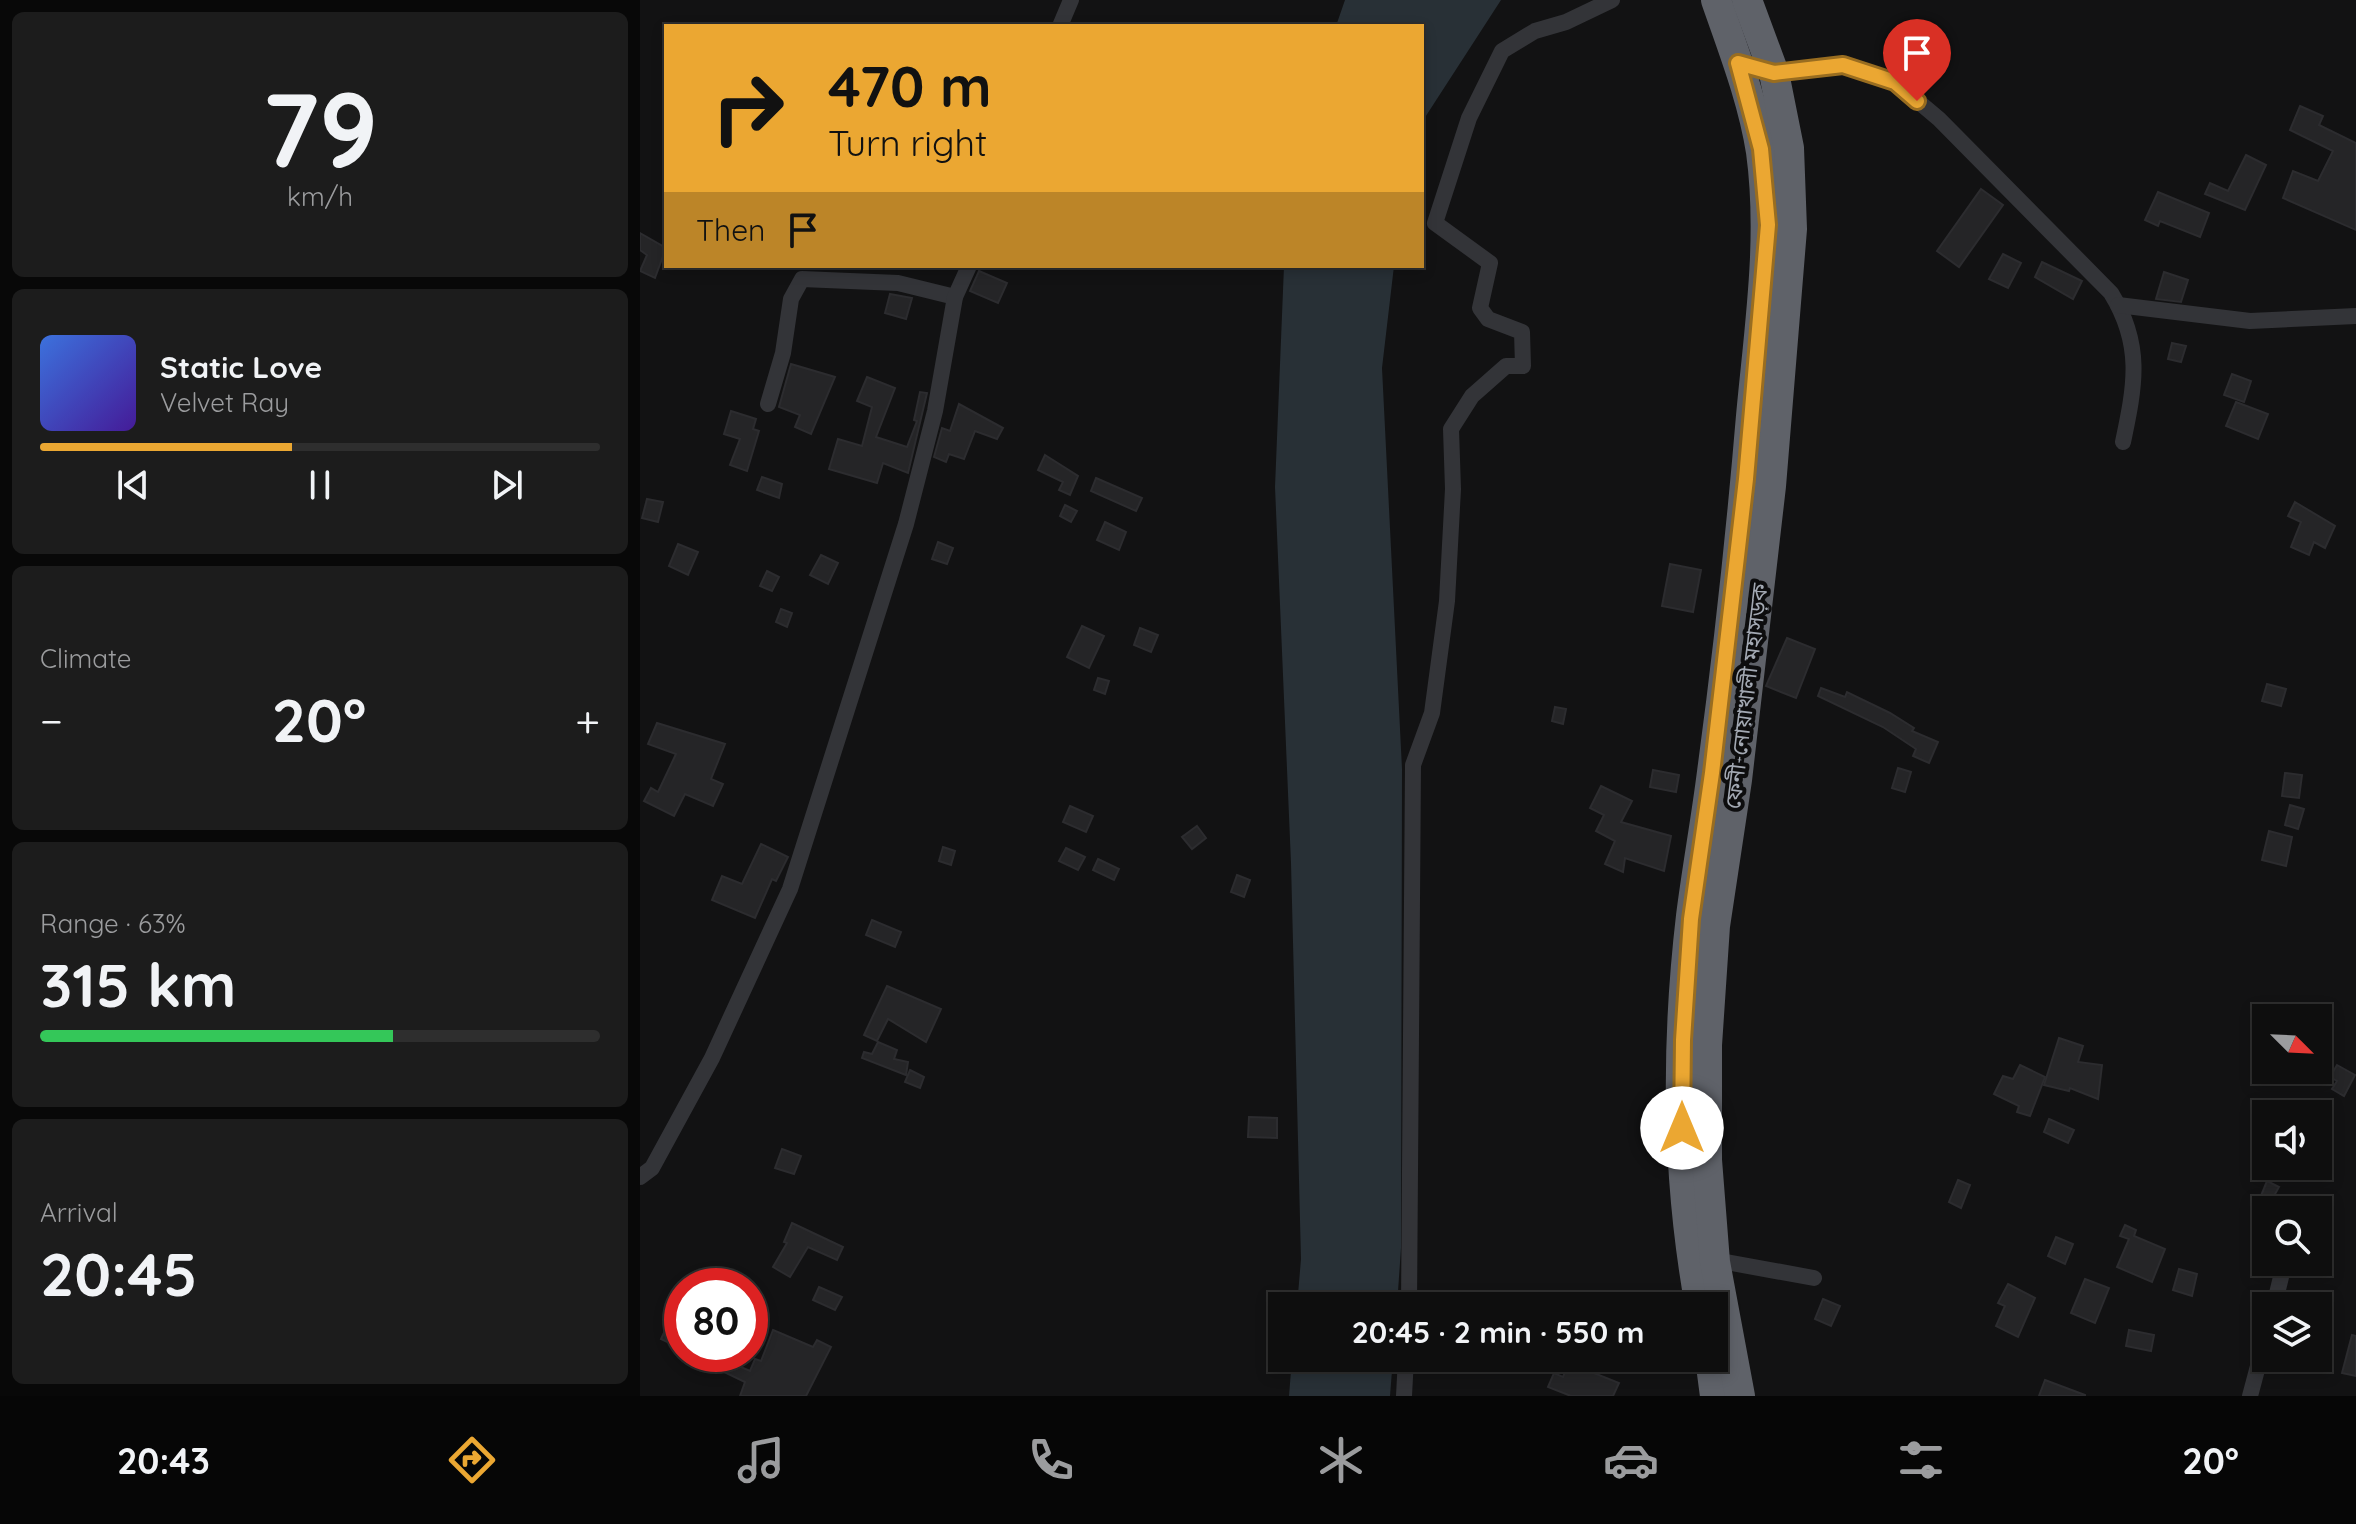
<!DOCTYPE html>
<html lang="en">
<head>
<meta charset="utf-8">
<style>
	:root { --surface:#0e0e0e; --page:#1c1c1c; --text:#f1f3f6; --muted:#9b9c9e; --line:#2e2e2e; --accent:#eba732 }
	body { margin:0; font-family:Quicksand,"Noto Sans Bengali",sans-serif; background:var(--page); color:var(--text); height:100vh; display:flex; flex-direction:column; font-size:30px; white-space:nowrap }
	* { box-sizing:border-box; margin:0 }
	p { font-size:26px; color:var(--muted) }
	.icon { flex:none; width:44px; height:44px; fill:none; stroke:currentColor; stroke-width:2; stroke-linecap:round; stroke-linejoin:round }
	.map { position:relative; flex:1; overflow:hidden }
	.panel { display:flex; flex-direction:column; gap:12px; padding:12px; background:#080808; width:640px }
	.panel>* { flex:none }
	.hud { position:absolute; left:24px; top:24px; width:760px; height:244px; border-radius:0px; box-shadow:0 4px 12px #0003,0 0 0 2px var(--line); background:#eba732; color:#111; overflow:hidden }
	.needle { width:52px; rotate:114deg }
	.fabs { position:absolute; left:1612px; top:1004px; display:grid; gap:16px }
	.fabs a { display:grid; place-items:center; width:80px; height:80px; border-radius:0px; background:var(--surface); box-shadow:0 4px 12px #0003,0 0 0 2px var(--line); font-size:40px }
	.speed { position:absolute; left:24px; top:1268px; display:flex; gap:16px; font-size:40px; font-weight:700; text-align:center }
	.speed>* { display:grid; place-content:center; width:104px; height:104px; border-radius:50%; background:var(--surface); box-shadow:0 4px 12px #0003,0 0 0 2px var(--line); line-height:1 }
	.speed .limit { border:12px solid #d22; background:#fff; color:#111 }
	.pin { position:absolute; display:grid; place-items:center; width:68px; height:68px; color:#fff; margin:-82px -34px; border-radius:50% 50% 50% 0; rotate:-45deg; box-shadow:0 0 8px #0007 }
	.pin .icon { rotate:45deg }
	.me { position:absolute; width:88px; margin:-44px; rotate:0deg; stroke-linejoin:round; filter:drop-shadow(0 0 6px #0008) }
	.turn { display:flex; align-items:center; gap:28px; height:168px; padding:0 32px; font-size:36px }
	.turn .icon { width:104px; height:104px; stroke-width:2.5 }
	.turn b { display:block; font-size:56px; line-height:68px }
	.then { display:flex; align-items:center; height:76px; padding:0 32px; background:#0003; gap:16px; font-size:30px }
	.big { font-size:60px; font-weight:700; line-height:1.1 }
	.panel .widget { flex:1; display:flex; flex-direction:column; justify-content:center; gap:12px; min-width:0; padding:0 28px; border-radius:12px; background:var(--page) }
	.panel .dial { align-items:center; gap:0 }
	.dial b { font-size:104px; line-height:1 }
	.song { display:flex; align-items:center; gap:24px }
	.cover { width:96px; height:96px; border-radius:12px; background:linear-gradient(135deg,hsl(220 70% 55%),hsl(260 70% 35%)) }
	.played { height:8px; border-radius:4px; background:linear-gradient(90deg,var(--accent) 45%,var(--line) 45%) }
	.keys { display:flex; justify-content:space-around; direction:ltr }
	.heat { display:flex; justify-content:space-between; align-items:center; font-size:44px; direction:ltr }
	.charge { height:12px; border-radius:6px; background:linear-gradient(90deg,#34c759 63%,var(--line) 0) }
	.trip { position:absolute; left:628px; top:1292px; width:460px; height:80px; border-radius:0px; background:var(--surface); box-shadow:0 4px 12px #0003,0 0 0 2px var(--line); font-weight:700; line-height:80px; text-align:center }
	.dock { display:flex; height:128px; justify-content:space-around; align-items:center; background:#060606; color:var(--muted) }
	.dock .icon { width:56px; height:56px }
	.dock .on { color:var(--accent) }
	.dock b { font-size:36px; color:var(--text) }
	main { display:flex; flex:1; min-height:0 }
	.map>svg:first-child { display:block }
	.water { fill:#283036 }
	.building { fill:#252527; stroke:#2c2c2f; stroke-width:2 }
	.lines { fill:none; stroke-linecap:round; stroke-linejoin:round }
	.street { stroke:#333438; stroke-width:16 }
	.highway { stroke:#5f6269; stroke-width:30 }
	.route-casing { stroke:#996d20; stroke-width:20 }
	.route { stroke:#eba732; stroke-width:14 }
	.labels { text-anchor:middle; stroke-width:8; stroke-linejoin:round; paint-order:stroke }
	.street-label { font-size:22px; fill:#a3a9b3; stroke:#0d0d0e }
</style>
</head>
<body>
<main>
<section class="panel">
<div class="widget dial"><b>79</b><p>km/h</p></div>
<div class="widget">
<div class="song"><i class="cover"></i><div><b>Static Love</b><p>Velvet Ray</p></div></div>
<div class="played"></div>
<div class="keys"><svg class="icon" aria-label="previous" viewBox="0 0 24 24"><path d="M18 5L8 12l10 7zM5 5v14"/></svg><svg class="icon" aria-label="pause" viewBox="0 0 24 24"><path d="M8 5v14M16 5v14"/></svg><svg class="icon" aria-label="next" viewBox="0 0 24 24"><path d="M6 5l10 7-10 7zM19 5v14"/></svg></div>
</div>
<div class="widget"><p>Climate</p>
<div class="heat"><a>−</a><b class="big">20°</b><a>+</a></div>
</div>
<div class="widget"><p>Range · 63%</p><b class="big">315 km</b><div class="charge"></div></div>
<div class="widget"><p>Arrival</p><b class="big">20:45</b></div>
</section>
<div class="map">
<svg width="1716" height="1396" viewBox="0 0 1716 1396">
	<rect width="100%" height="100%" fill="#121213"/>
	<g class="water">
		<path d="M705,0H861L782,122V26H696Z"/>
		<path d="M644,266H754L742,368L762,769L761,1248L757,1306H657L661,1259L651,863L635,487Z"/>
		<path d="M652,1358H753L750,1396H649Z"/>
	</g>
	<g class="building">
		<path d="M1660,106L1683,116L1679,125L1716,143V230L1643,198L1653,171L1678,181L1693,151L1650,130Z"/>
		<path d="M1606,155L1626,165L1605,210L1565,194L1570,183L1588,191Z"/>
		<path d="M1341,189L1363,205L1319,267L1297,251Z"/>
		<path d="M1518,192L1569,213L1560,237L1520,221L1518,226L1505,220Z"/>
		<path d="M0,233L26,248L15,278L0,271L7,255L0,250Z"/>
		<path d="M1363,254L1381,263L1368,288L1349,279Z"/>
		<path d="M1402,262L1442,281L1433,299L1395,277Z"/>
		<path d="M339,271L367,283L358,303L330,291Z"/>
		<path d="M1524,272L1548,280L1541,302L1516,299Z"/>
		<path d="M250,294L272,298L266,319L245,313Z"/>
		<path d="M1532,343L1546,346L1541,362L1528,359Z"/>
		<path d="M151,364L195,377L171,434L155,427L160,415L139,407Z"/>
		<path d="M1592,374L1611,381L1604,402L1584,395Z"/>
		<path d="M227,377L255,388L236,437L267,447L277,421L274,420L280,392L287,393L268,473L243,463L237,483L189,469L198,439L222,446L232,407L217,401Z"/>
		<path d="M1596,402L1628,414L1618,439L1586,426Z"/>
		<path d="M319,404L363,428L357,439L335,431L324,459L309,454L306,462L294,457L302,428L310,431Z"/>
		<path d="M91,411L116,419L113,429L119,431L107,471L90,465L100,439L84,434Z"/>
		<path d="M405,455L438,476L430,495L419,490L423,482L398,470Z"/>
		<path d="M122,477L142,484L139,498L117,490Z"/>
		<path d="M456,478L502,498L496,511L451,491Z"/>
		<path d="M7,499L23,502L18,522L2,518Z"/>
		<path d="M1655,502L1695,526L1685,548L1674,542L1669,555L1651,547L1661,522L1648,516Z"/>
		<path d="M425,505L437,511L431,522L420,516Z"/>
		<path d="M465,522L486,532L479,550L457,540Z"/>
		<path d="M298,542L313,548L307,564L292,559Z"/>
		<path d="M38,544L58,552L48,575L29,566Z"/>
		<path d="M181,555L198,563L188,584L170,575Z"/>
		<path d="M1030,564L1061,570L1053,612L1022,606Z"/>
		<path d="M127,571L139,577L132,591L120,586Z"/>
		<path d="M141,609L152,613L147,627L136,622Z"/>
		<path d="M442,626L464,636L449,668L427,657Z"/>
		<path d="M500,628L518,635L511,652L494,645Z"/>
		<path d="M1147,638L1175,649L1156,698L1126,686Z"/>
		<path d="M458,678L469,681L465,694L454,690Z"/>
		<path d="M1627,684L1646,689L1641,706L1622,701Z"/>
		<path d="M1181,688L1205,697L1207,692L1250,713L1274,728L1272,731L1298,742L1289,763L1273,756L1276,749L1243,727L1178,696Z"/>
		<path d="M915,707L926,709L923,724L912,721Z"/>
		<path d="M17,723L85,744L71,779L83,784L73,806L45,794L34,816L4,801L11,788L18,792L36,754L8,744Z"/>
		<path d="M1258,768L1271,772L1265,792L1252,788Z"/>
		<path d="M1013,770L1039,775L1036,792L1010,787Z"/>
		<path d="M1645,773L1662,775L1659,798L1642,796Z"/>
		<path d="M961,786L992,801L981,822L1031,836L1024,871L985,858L983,872L965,864L975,841L956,831L964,815L950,808Z"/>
		<path d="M1650,805L1664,809L1658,829L1645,825Z"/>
		<path d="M430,806L453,816L446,832L423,822Z"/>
		<path d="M557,826L566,838L552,849L542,837Z"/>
		<path d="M1629,831L1652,837L1646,866L1622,860Z"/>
		<path d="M121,844L148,857L136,881L132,879L115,918L72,900L82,876L102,884Z"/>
		<path d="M303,847L315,851L311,865L299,861Z"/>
		<path d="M426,848L445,857L438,870L419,861Z"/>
		<path d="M458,859L479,869L474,880L453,870Z"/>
		<path d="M597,875L610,880L604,897L591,892Z"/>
		<path d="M232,920L261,932L255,947L226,935Z"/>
		<path d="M247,986L301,1009L286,1042L248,1019L237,1041L224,1035Z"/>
		<path d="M1419,1038L1443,1046L1438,1062L1462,1065L1458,1099L1430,1088L1429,1091L1404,1085Z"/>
		<path d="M238,1042L257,1050L254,1059L268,1062L266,1075L222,1058L224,1052L232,1054Z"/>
		<path d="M1380,1065L1405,1077L1390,1116L1377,1112L1379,1106L1354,1094L1363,1076L1373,1079Z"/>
		<path d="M1697,1065L1715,1075L1704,1096L1692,1089L1697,1081L1690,1077Z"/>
		<path d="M270,1070L284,1077L280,1088L265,1082Z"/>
		<path d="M609,1117L637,1118V1138L608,1137Z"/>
		<path d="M1409,1119L1434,1130L1428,1143L1404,1132Z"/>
		<path d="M142,1149L161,1156L154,1174L135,1168Z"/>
		<path d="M1318,1180L1330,1185L1321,1208L1309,1202Z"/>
		<path d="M1627,1181L1639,1187L1626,1210V1223L1612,1218Z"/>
		<path d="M152,1223L203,1247L197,1260L168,1247L150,1277L133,1267L147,1243L144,1242Z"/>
		<path d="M1485,1225L1496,1230L1494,1236L1525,1249L1512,1282L1477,1267L1489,1239L1480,1236Z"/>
		<path d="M1416,1237L1433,1244L1425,1264L1408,1256Z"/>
		<path d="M1539,1269L1557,1274L1552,1296L1533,1290Z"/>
		<path d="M1445,1279L1469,1288L1455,1323L1431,1313Z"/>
		<path d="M1368,1284L1395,1298L1378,1337L1356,1326L1365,1306L1358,1303Z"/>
		<path d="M179,1287L202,1297L195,1310L173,1300Z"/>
		<path d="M1183,1299L1200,1306L1191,1326L1175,1319Z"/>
		<path d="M28,1324L42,1330V1349L21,1339Z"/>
		<path d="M133,1330L173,1347L177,1340L191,1347L166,1396H100L105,1382L80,1370L85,1360L110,1371L115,1359L121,1361Z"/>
		<path d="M1489,1330L1514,1335L1511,1351L1486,1346Z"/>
		<path d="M1712,1335L1716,1336V1376L1702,1373Z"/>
		<path d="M929,1363L979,1383L973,1396H931L908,1387L914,1373L923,1377Z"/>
		<path d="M1405,1380L1445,1395V1396H1399Z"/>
	</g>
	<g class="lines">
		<g class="street">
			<path d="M420,26L431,0"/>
			<path d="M1131,72L1203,65L1255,82L1299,119L1471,293C1503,345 1495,385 1483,442"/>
			<path d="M1478,305L1610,321L1716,316"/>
			<path d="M128,404L143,353L151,299L162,279L258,283L315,297"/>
			<path d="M0,1177L12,1168L72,1058L150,889L266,524L295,411L315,297L329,266"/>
			<path d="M1070,1259L1174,1278"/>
			<path d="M769,1306L773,765L792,713L807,601L813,489L811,429L832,396L866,366H883L882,332L848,319L840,308L850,263L795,223L829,118L862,51L895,31L926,22L972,0"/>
			<path d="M1634,1306L1641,1277"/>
			<path d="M764,1396L766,1358"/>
			<path d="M1610,1396L1626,1336"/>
		</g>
		<g class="highway">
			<path d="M1060,1306C1037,1179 1036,1044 1051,916C1057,868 1066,820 1072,772C1088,654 1101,535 1111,416C1119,329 1133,240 1121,152C1113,100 1093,49 1076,0"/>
			<path d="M1070,1358L1075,1396"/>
			<path d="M1100,1396L1075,1262L1067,1160V1045L1075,926L1097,780L1131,486L1152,229L1149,148L1134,73L1107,0"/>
		</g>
	</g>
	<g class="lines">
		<defs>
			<path id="route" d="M1042,1128L1043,1040L1051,919L1072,773L1106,479L1128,225L1121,149L1098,63L1134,73L1203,65L1255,82L1277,101"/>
		</defs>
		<use href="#route" class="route-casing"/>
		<use href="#route" class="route"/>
	</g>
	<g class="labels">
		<g class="street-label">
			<text transform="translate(1106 696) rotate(-83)" y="8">ফেনী-নোয়াখালী মহাসড়ক</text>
		</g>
	</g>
</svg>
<div class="fabs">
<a><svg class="needle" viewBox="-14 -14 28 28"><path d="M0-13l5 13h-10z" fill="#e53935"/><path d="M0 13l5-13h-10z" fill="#9b9c9e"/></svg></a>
<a><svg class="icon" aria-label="sound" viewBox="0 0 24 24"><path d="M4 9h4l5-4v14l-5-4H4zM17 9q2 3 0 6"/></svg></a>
<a><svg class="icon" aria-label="search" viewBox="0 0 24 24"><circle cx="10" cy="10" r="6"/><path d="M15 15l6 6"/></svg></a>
<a><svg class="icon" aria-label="layers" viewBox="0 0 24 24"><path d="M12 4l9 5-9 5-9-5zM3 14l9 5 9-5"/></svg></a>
</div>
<div class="speed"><div class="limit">80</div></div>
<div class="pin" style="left:1277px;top:101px;background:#d93025"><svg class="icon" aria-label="arrive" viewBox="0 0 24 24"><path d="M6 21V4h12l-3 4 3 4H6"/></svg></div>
<svg class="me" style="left:1042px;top:1128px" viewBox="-20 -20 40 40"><circle r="19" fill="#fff"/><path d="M0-13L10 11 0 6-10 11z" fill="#eba732"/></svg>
<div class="trip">20:45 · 2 min · 550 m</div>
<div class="hud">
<div class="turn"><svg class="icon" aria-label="right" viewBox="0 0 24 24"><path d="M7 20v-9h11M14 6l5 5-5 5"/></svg><div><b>470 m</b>Turn right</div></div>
<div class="then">Then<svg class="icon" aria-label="arrive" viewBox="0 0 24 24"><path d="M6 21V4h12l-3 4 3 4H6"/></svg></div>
</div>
</div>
</main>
<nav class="dock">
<b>20:43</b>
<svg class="icon on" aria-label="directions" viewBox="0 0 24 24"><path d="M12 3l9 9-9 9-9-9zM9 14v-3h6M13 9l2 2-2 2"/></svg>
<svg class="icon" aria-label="music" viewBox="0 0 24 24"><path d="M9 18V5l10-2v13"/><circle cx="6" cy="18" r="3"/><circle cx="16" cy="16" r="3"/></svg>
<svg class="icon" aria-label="phone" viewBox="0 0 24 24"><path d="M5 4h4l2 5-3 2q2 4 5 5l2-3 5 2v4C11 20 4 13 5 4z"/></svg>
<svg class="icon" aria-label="climate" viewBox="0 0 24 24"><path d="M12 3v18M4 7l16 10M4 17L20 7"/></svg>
<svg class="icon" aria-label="car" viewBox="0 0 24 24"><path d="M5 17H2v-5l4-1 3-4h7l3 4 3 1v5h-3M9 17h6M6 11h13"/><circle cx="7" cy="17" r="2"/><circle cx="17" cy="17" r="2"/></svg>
<svg class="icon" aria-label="filters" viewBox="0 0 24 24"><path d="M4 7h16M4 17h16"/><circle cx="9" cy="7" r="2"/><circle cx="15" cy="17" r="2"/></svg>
<b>20°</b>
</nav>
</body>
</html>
